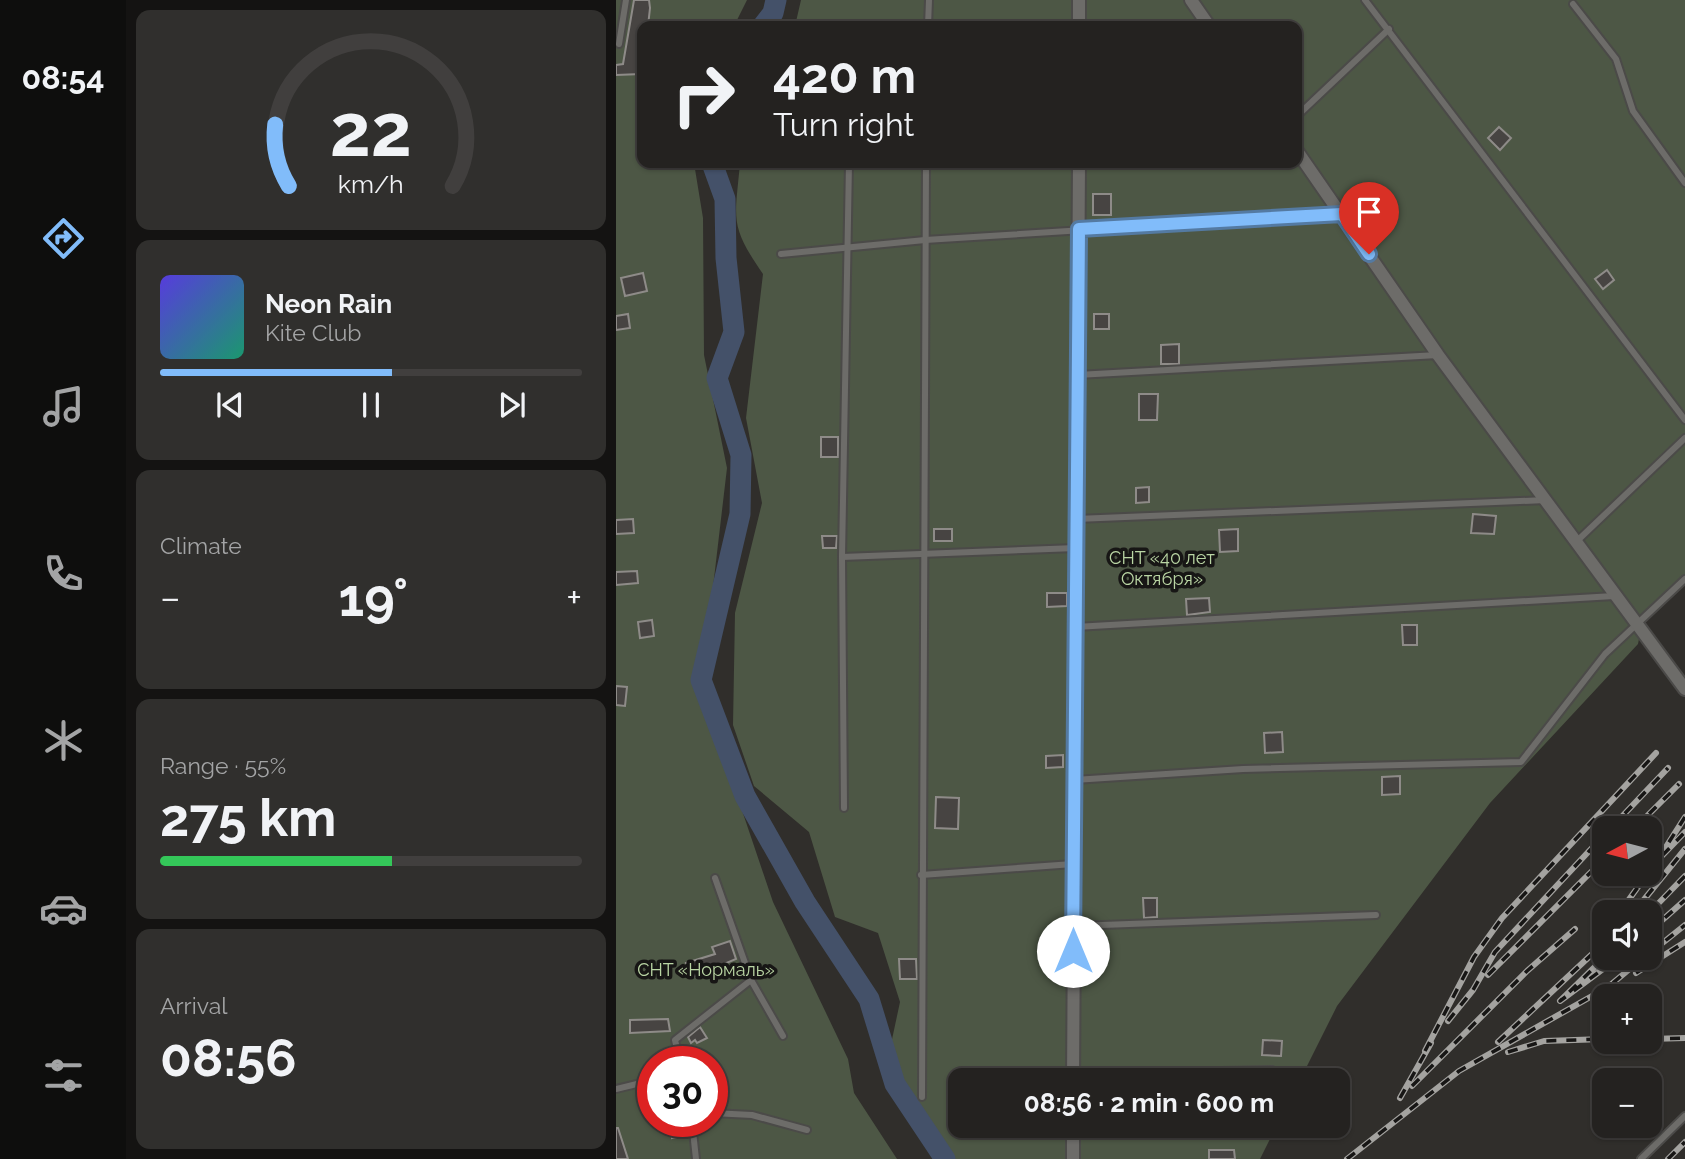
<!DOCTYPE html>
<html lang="en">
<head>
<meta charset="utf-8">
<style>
	:root { --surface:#242220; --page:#302f2d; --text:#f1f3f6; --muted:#a3a4a5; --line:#413f3e; --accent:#81bcfa }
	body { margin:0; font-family:Raleway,sans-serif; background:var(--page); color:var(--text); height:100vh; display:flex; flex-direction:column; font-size:26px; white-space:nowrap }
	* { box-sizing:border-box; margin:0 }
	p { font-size:23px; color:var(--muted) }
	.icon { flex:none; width:38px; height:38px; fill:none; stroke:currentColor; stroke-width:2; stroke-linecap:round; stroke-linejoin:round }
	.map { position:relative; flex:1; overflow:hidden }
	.drawer { display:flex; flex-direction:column; gap:10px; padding:10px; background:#141312; width:490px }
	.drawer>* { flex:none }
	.banner { position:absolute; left:21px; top:21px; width:665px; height:147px; border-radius:14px; box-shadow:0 2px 5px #0004,0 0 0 2px var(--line); background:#242220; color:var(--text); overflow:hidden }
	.needle { width:46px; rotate:263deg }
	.buttons { position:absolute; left:976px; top:816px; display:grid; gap:14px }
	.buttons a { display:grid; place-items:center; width:70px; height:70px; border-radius:14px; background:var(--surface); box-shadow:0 2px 5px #0004,0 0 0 2px var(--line); font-size:35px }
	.speed { position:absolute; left:21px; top:1046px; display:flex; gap:14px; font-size:35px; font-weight:700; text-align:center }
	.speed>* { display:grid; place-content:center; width:91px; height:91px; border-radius:50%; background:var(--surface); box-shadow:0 2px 5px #0004,0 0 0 2px var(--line); line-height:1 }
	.speed .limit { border:10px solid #d22; background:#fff; color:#111 }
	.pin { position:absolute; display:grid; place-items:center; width:60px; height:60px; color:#fff; margin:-72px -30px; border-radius:50% 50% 50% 0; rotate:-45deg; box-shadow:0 0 7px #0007 }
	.pin .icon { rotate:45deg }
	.me { position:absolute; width:77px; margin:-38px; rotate:0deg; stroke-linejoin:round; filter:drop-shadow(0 0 5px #0008) }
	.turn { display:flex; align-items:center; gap:24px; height:147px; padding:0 21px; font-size:32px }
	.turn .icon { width:91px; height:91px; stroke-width:2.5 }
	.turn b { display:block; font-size:49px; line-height:60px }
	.big { font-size:52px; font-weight:700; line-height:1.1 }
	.drawer .widget { flex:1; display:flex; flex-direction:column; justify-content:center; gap:10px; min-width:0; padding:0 24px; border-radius:14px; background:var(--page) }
	.drawer .dial { align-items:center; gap:0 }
	.dial svg { height:182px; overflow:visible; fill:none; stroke:var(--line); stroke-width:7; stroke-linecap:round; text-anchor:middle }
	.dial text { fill:var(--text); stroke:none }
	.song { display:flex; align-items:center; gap:21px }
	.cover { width:84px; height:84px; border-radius:10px; background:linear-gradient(135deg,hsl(250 70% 55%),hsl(160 70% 35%)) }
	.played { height:7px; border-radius:4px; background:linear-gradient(90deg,var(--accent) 55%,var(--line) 55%) }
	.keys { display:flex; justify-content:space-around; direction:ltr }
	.heat { display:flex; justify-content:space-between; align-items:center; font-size:38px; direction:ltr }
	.charge { height:10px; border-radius:5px; background:linear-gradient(90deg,#34c759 55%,var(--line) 0) }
	.trip { position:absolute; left:332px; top:1068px; width:402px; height:70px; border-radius:14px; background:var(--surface); box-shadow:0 2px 5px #0004,0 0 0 2px var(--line); font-weight:700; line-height:70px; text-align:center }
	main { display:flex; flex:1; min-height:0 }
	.tab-bar { display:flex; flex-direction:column; width:126px; justify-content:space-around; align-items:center; background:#0e0e0d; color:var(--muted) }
	.tab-bar .icon { width:49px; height:49px }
	.tab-bar .active { color:var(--accent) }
	.tab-bar b { font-size:32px; color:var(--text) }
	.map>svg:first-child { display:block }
	.green { fill:#4d5745; fill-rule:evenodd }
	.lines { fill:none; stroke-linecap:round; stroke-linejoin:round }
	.river { stroke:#445169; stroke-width:21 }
	.building { fill:#474442; stroke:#8e8b88; stroke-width:2 }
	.service-casing { stroke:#4b4a48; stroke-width:10 }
	.minor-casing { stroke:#4b4a48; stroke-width:16 }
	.service { stroke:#6d6c69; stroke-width:6 }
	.minor { stroke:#6d6c69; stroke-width:12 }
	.rail-casing { stroke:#a4a3a0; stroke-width:6 }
	.rail { stroke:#171615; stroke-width:3.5; stroke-dasharray:10; stroke-linecap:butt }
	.route-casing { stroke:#547aa2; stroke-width:18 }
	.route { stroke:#81bcfa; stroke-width:12 }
	.labels { text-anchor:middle; stroke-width:7; stroke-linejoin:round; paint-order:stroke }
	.park-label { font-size:18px; fill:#bad6a4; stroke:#171615 }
</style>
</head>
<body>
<main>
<nav class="tab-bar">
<b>08:54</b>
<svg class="icon active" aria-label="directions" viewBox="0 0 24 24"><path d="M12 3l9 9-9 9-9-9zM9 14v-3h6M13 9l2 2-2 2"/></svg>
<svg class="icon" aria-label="music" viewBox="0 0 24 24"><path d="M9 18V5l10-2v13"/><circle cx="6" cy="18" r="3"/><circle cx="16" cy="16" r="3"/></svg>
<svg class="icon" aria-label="phone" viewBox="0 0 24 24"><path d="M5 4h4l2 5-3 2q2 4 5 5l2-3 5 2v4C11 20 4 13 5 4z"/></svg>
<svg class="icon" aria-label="climate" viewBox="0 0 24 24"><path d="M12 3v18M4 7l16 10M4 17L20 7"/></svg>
<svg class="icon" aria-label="car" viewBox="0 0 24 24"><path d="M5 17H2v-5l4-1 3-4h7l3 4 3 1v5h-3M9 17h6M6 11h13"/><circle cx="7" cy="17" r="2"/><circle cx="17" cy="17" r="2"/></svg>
<svg class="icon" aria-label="filters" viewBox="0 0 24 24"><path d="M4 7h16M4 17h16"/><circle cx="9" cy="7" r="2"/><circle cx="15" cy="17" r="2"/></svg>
</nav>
<section class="drawer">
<div class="widget dial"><svg viewBox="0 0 100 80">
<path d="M14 69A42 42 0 1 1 86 69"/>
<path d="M14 69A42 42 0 0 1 8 42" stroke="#81bcfa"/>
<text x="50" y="56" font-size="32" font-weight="700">22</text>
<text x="50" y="72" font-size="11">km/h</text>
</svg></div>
<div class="widget">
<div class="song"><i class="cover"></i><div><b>Neon Rain</b><p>Kite Club</p></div></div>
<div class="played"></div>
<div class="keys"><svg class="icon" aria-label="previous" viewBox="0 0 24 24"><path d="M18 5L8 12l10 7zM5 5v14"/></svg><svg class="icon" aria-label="pause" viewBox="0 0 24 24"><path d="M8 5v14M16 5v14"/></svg><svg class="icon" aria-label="next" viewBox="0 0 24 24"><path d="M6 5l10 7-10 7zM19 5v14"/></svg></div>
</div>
<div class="widget"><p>Climate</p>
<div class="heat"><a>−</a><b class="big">19°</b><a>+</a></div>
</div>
<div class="widget"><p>Range · 55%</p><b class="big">275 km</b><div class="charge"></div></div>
<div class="widget"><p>Arrival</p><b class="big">08:56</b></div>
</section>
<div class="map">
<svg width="1069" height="1159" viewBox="0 0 1069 1159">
	<rect width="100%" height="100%" fill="#302e2b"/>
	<g class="green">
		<path d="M0,0H131L118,26H26V163H78L87,218L88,355L111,468L85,689L157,902L232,1059L238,1093L281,1159H0ZM37,1062H96V1122H37Z"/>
		<path d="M185,0H1069V583L1026,624L1022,644L874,803L721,1006L684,1080H345V1125H661L644,1159H324L272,1058L284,1002L262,933L219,917L193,832L138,786L117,725L119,613L146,503L130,418L147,274C113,225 119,220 124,163H681V26H179Z"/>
	</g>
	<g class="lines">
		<g class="river">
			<path d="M147,26L157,13L160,0"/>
			<path d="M96,163L109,199L110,258L118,332L101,378L125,455L124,514L85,680L129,796L189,902L253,999L279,1084L329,1159"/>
		</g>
	</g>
	<g class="building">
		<path d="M18,0H33L34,8L32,26H26L25,74L0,75V65L7,64Z"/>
		<path d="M883,127L895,138L884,150L872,138Z"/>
		<rect x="477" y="194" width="18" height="21"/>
		<path d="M991,270L998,280L987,289L979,279Z"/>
		<path d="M27,273L31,291L9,296L5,278Z"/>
		<path d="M12,314L14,328L0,330V316Z"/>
		<rect x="478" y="314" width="15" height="15"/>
		<path d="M563,344V364H545V345Z"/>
		<path d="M523,394H542L541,420H523Z"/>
		<rect x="205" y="437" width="17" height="20"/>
		<path d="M533,487V502L520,503V488Z"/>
		<path d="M857,514L880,516L878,534L855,533Z"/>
		<path d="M17,519L18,533L0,534V520Z"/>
		<rect x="318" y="529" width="18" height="12"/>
		<path d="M622,529V551L604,552L603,530Z"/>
		<path d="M206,536H221L220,548H207Z"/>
		<path d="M21,571L22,583L0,585V572Z"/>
		<path d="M431,593H451V606L431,607Z"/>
		<path d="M593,598L594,612L571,615L570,599Z"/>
		<path d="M36,620L38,636L24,638L22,622Z"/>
		<path d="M786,625H801V645H787Z"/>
		<path d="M0,686L11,687L9,706L0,705Z"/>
		<path d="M666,732L667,752L649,753L648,733Z"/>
		<path d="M447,755V767L430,768V756Z"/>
		<path d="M784,776V794L766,795V777Z"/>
		<path d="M320,797L343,798L342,829L319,828Z"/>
		<path d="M527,898H541V917L528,918Z"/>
		<path d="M114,941L120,959L75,978L70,963L99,954L96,947Z"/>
		<path d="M283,959H300L301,979H284Z"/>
		<path d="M52,1019L54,1031L14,1033V1020Z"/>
		<path d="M84,1027L91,1038L81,1043L79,1040L75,1043L72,1037Z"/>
		<path d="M647,1040L666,1041L665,1056L646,1055Z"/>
		<path d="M37,1086V1118L34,1119L25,1089Z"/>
		<path d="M69,1124L71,1135L56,1138L55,1126Z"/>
		<path d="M0,1128H2L12,1159H0Z"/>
		<path d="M593,1150H618L619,1159H593Z"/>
	</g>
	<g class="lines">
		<defs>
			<g id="service">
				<path d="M749,0L1069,420"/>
				<path d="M957,4L1000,59L1017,111L1069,183"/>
				<path d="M312,26L313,0"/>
				<path d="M3,44L10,0"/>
				<path d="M681,116L773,29"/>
				<path d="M165,254L309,240L725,214"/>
				<path d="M461,375L822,355"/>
				<path d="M460,519L930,500"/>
				<path d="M961,541L1069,438"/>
				<path d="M226,557L460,548"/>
				<path d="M459,627L998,596"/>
				<path d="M458,780L627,769L905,762L989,654L1069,579"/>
				<path d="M228,808L226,557L233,163"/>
				<path d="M305,875L457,864"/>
				<path d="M99,878L135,980L167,1036"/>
				<path d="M459,926L760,915"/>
				<path d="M64,1062L59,1040L135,980"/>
				<path d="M457,1074L656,1070"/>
				<path d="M0,1089L37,1080"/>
				<path d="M306,1097L310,163"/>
				<path d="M96,1113L136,1115L191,1130"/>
				<path d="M76,1122L80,1159"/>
				<path d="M1025,1159L1069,1116"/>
			</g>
			<g id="minor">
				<path d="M463,0V26"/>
				<path d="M575,0L593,26"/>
				<path d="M681,151L822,355L1069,689"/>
				<path d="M457,1080L463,163"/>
				<path d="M457,1159V1125"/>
			</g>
		</defs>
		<use href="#service" class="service-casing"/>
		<use href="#minor" class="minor-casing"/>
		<use href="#service" class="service"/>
		<use href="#minor" class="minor"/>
		<defs>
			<g id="rail">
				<path d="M1069,817L1041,861L1069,832"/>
				<path d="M995,828L1052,768"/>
				<path d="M1019,828L1063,784"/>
				<path d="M1004,912L1032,873"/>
				<path d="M1018,912L1069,849"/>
				<path d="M1034,912L1069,876"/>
				<path d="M1034,931L1069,900"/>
				<path d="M1034,953L1069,925"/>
				<path d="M989,957L944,1001L1003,957"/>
				<path d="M1020,973L1069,942"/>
				<path d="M872,975L989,858"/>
				<path d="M832,1021L857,990L879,952L989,834"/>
				<path d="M1034,1039L1069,1038"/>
				<path d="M882,1042L989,942"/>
				<path d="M809,1051L858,957L886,918L1040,753"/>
				<path d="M892,1052L928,1041L989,1039"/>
				<path d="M796,1086L911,971L959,929"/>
				<path d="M784,1098L815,1043"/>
				<path d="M731,1159L843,1071L992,987L1028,957"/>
				<path d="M1052,1159L1069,1142"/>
			</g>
		</defs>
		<use href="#rail" class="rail-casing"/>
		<use href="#rail" class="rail"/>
	</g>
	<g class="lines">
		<defs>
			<path id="route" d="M457,951L463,229L726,214L753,254"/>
		</defs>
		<use href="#route" class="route-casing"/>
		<use href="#route" class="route"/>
	</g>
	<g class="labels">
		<g class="park-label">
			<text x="546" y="564">СНТ «40 лет<tspan x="546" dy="21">Октября»</tspan></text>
			<text x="90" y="976">СНТ «Нормаль»</text>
		</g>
	</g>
</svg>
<div class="buttons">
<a><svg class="needle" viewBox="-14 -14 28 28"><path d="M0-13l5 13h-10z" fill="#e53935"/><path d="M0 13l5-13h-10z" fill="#a3a4a5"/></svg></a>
<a><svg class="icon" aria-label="sound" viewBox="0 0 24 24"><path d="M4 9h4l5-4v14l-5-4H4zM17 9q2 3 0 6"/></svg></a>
<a>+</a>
<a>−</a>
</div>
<div class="speed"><div class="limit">30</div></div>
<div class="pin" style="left:753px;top:254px;background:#d93025"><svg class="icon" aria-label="arrive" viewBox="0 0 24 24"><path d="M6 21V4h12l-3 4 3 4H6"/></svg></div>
<svg class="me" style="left:457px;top:951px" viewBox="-20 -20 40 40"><circle r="19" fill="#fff"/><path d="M0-13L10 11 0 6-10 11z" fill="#81bcfa"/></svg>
<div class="trip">08:56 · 2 min · 600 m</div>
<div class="banner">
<div class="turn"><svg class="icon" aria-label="right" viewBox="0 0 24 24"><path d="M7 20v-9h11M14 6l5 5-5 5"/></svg><div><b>420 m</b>Turn right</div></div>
</div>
</div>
</main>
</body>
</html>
